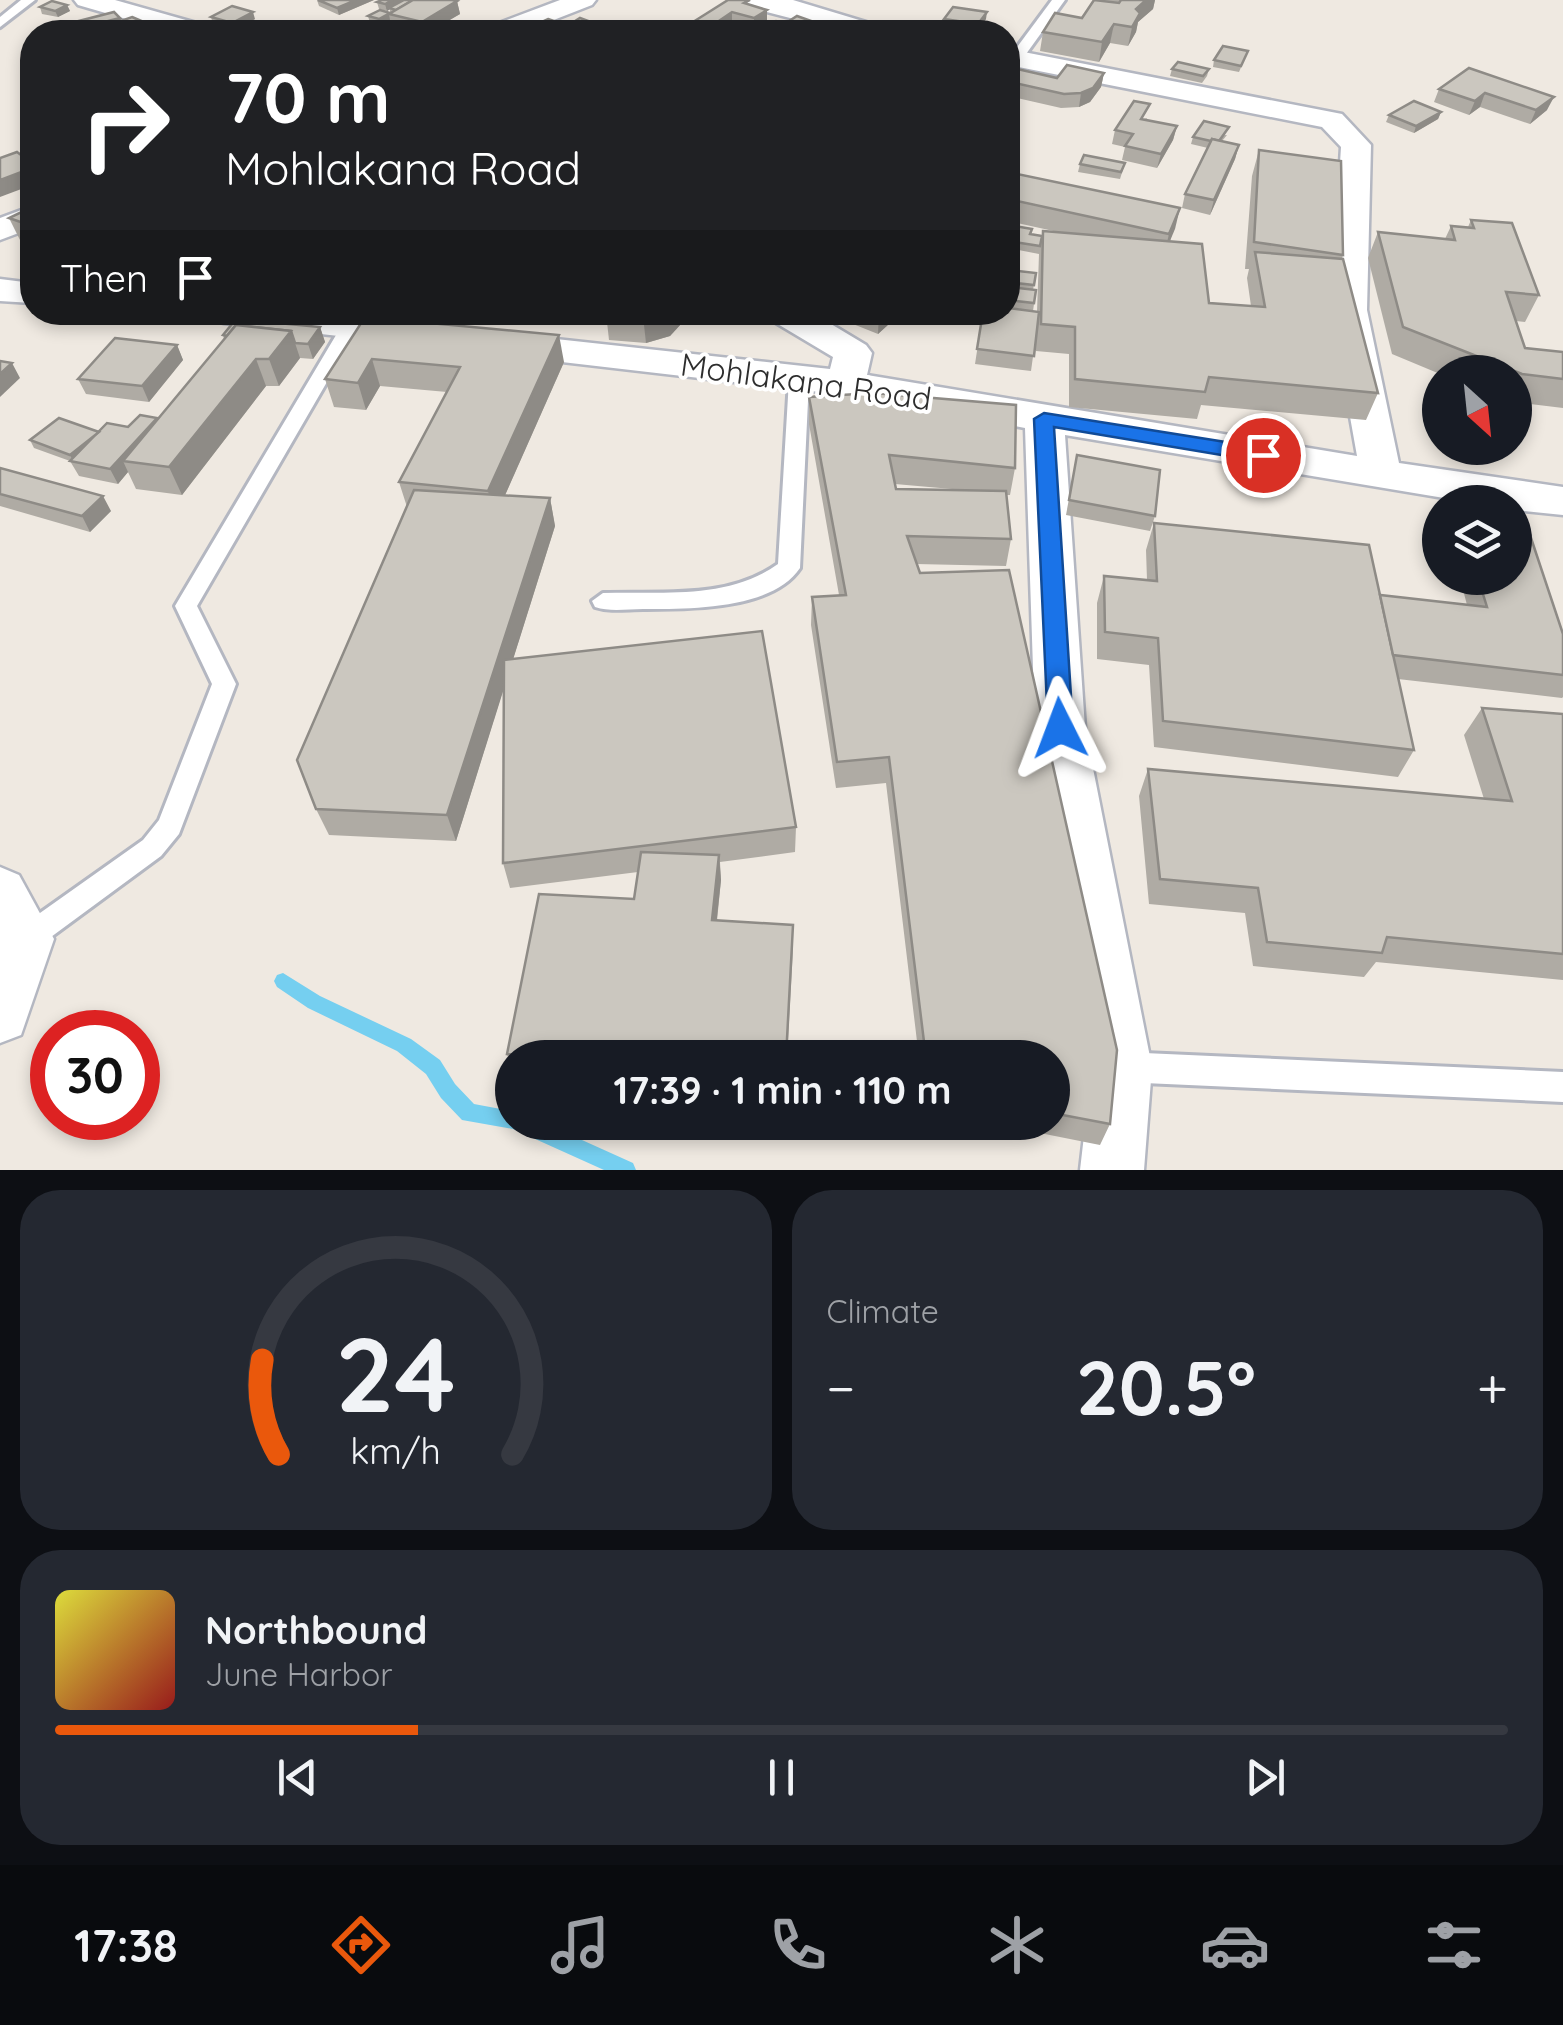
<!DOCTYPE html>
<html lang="en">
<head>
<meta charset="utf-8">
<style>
	:root { --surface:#171b24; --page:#242831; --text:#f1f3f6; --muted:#9ea1a6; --line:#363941; --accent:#ea580c }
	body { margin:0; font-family:Quicksand,sans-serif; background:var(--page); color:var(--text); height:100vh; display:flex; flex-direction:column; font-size:38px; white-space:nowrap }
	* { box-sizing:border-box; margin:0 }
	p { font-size:32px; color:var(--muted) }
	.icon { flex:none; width:55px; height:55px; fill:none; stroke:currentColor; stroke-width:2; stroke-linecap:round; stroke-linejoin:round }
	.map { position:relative; height:1170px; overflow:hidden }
	.details { display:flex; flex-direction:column; gap:20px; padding:20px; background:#0d0f14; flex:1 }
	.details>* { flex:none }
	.guide { position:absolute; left:20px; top:20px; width:1000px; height:305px; border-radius:40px; box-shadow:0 5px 15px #0003; background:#202124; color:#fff; overflow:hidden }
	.needle { width:65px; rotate:153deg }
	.controls { position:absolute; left:1422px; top:355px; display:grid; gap:20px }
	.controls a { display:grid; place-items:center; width:110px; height:110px; border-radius:50%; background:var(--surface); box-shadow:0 5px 15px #0003; font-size:50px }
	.speed { position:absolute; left:30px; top:1010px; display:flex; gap:20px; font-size:50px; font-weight:700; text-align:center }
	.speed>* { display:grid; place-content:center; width:130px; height:130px; border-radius:50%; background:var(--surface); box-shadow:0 5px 15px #0003; line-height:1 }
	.speed .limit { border:15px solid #d22; background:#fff; color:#111 }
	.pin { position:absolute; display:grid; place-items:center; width:85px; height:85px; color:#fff; margin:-42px; border:5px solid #fff; border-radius:50%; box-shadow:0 2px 10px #0007 }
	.me { position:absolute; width:110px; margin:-55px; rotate:357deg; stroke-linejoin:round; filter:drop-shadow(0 0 8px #0008) }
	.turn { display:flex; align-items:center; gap:35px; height:210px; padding:0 40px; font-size:45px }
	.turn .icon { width:130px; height:130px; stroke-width:2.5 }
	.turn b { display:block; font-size:70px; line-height:85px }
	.then { display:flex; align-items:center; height:95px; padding:0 40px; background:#0003; gap:20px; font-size:38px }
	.big { font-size:75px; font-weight:700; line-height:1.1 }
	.details .tile { flex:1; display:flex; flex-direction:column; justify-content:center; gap:15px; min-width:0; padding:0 35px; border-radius:40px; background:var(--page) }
	.details .dial { align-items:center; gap:0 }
	.dial svg { height:260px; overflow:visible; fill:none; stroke:var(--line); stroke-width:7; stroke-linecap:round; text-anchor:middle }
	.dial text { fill:var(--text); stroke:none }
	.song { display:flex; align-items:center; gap:30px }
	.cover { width:120px; height:120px; border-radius:15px; background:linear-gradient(135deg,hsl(60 70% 55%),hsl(0 70% 35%)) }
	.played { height:10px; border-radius:5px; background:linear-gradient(90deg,var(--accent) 25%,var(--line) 25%) }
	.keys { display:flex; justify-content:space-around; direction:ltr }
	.heat { display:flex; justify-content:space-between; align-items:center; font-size:55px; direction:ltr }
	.details .tiles { flex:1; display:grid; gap:20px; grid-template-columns:1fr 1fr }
	.tile:last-child { grid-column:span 2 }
	.trip { position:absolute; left:495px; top:1040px; width:575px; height:100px; border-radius:50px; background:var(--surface); box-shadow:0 5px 15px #0003; font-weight:700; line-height:100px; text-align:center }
	.dock { display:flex; height:160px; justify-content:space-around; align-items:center; background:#090b0e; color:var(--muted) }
	.dock .icon { width:70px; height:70px }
	.dock .selected { color:var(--accent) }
	.dock b { font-size:45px; color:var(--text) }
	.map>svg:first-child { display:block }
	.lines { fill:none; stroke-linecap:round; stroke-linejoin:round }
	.stream { fill:#75cff0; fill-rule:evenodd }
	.lane-casing { stroke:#b4b7c1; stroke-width:6 }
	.street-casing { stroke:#b4b7c1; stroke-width:5 }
	.lane { fill:#fff; fill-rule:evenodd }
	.street { fill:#fff; fill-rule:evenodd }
	.wall { fill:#afaba4; fill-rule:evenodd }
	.shaded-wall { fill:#8e8b86 }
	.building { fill:#cbc7bf; stroke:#8e8b86; stroke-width:2.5 }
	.route { fill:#1a73e8; stroke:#114b97; stroke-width:2.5 }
	.labels { text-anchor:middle; stroke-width:8; stroke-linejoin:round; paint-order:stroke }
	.street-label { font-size:32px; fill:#2e2e2e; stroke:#fff }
</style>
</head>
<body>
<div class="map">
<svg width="1563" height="1170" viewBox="0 0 1563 1170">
	<rect width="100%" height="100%" fill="#efe9e1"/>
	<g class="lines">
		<path class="stream" d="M283,973L320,996L411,1039L440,1060L455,1084L474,1104L512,1111V1122H542L633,1163L636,1170H604L513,1129L462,1120L441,1098L426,1074L397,1051L308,1008L277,987L274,981L277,975Z"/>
		<defs>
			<g id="lane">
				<path d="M21,0H35L0,27V17Z"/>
				<path d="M1052,0H1065L1021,61H1011L1009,58Z"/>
				<path d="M351,320L360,325L197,606L236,684L179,834L161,856L36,948L26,952L16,948L12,939L16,930L143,840L159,820L212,684L175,606L342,325Z"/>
				<path d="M799,374L809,380L800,568C772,610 688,609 643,609C627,609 610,612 595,607L592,601L603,593C663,591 727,600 778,564L789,380Z"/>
				<path d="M1122,1052L1563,1072V1102L1122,1082L1111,1078L1107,1067L1111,1056Z"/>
			</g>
			<g id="street">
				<path d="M74,0H115L207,26L211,32H171L78,5Z"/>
				<path d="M560,0H596L592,5L523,32H487L491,26Z"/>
				<path d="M736,0H793L879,26L883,32H844L740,5Z"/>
				<path d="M1008,49L1342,114L1371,145L1367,310L1399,463L1563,487V515L1515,510V502H1468L1065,435L1085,728L1152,1067L1144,1170H1080L1092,1067L1035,728L1025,428L846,395L502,355L489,352L483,344L489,336L502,333L830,369L833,357L771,320L766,312H811L866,345L872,353L867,375L1357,456L1331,310L1341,147L1322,127L1008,65Z"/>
				<path d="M32,206V228L0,240V218Z"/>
				<path d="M0,279L32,283V303L0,301Z"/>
				<path d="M206,312H325L419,323L432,326L437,334L432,342L419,345L224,323L211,320Z"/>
				<path d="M0,867L19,875L54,939L21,1035L0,1043Z"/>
			</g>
		</defs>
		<use href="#lane" class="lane-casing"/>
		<use href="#street" class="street-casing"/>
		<use href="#lane" class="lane"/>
		<use href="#street" class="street"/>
	</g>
	<g class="wall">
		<path d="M317,0H374L339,15L319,6Z"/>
		<path d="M1094,0H1155L1153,9L1138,22L1136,32L1128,46L1110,43L1099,62L1040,51L1043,32L1082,18Z"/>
		<path d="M457,1L460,14L429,32H413L392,27L390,20L380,26L370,23L368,16L390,13V9L387,11L379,9L377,2Z"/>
		<path d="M67,5L70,11L58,17L42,14L40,7Z"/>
		<path d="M750,5L767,23L754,32L732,26L722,32H693V22Z"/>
		<path d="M211,17L255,19L234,30L213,24Z"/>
		<path d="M120,18L122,21L160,29L161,32H124L118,30L116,26L93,32H76L71,23Z"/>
		<path d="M944,19H986L977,31L943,26Z"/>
		<path d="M591,22L592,29L586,32H569V25Z"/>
		<path d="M1248,51L1239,72L1213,67L1214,60Z"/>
		<path d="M1008,67L1057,78L1104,73L1101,87L1090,102L1079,107L1061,108L1008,96Z"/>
		<path d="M1469,68L1547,110L1530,124L1480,107L1469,115L1434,102L1439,89Z"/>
		<path d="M1172,69H1209L1207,76L1202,83L1170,76Z"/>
		<path d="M1441,112L1438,119L1414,133L1386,122L1389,115Z"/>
		<path d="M1147,118L1146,120L1177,126L1173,140L1157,168L1122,160L1125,147L1112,144L1115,130Z"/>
		<path d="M1227,135L1222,141L1239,145L1235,159L1210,215L1182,208L1185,194L1208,148L1191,144L1193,137Z"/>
		<path d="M1259,150L1343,255L1342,259L1378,393L1366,420L1201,405L1197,419L1069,407V354L1036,351V335L1031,371L975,364L983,312H1037L1039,254L1008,248V225L1031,234L1042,236L1058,232L1008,221V172L1180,208L1170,241L1209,303L1251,306L1247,278L1249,269H1245L1252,176Z"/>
		<path d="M1125,163L1120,179L1078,172L1080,164Z"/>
		<path d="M32,207V248L22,244L9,218Z"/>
		<path d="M1471,220L1539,295L1525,322L1516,321L1525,348L1563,352V408L1515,402V372H1440V374L1392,354L1368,258L1378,232L1445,239L1451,226L1468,227Z"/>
		<path d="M1008,270L1036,273L1033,290H1036L1033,311L1008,307Z"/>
		<path d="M420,312H457L453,319L420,315Z"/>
		<path d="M483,312H552L547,321Z"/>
		<path d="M692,312L670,336L646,343L609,340L606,313Z"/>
		<path d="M823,312H902L878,334Z"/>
		<path d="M365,317L564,362L505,495L550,498L555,526L513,659L796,827L795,852L720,862L721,880L717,921L793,949L787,1058H512V1069L507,1054L634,899L638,872L510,888L503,863L504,687L456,841L329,835L316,809L407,507L399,482L447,392L380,386L366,410L334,407L325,379Z"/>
		<path d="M320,327L325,342L313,359L300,358L279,386H266L182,495L136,489L128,472L118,484L79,476L70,461L34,448L30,440L128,427L158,419L224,339L223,335Z"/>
		<path d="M177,345L183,360L149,402L86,394L78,379Z"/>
		<path d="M809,397L1015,468L1010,495H1006L1011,539L1006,566L916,564L1110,1124L1100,1145L985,1122H1052V1058H919L886,783L836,788L811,625L812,597L839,595L809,424ZM895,484L963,490L896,489Z"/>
		<path d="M1077,455L1155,516L1150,531L1066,515Z"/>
		<path d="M0,468L111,511L90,532L0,506Z"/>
		<path d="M1154,523L1380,595L1467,605L1460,578H1515L1563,634V697L1562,698L1398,679L1414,750L1398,777L1154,747L1149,665L1097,659V603L1104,576L1147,580L1146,550Z"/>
		<path d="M1482,708L1563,714V980L1376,962L1364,977L1253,966L1245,913L1149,904L1139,796L1148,769L1484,799L1464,735Z"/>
	</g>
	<g class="shaded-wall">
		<path d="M356,0H374L339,15L337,8Z"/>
		<path d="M393,0H406L387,11L385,4Z"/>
		<path d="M1146,0H1155L1153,9L1138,22L1136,32L1128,46L1136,9Z"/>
		<path d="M457,1L460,14L429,32H424L422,22Z"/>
		<path d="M67,5L70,11L58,17L55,11Z"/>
		<path d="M767,10V23L754,32V18Z"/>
		<path d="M253,12L255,19L234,30L232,23Z"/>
		<path d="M732,12V26L722,32H710V27Z"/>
		<path d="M987,12L986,19L977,31L978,24Z"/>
		<path d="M389,14L390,20L380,26L379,19Z"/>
		<path d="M120,18L123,24L115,23L116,26L93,32H78L77,29Z"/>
		<path d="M591,22L592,29L586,32H581V28Z"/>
		<path d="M1114,24L1110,43L1099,62L1102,42Z"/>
		<path d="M1104,73L1101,87L1090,102L1079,107L1081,93Z"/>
		<path d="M1485,93L1480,107L1469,115L1475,101Z"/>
		<path d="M1554,97L1547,110L1530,124L1536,110Z"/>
		<path d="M1441,112L1438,119L1414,133L1416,126Z"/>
		<path d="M1177,126L1173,140L1157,168L1161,154Z"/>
		<path d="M1239,145L1235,159L1210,215L1214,200Z"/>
		<path d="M32,168V185L0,197V180Z"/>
		<path d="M1180,208L1175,229L1164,255L1169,234Z"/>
		<path d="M655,312H692L670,336L646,343L643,316Z"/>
		<path d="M879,312H902L878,334Z"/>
		<path d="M320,327L325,342L313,359L308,344Z"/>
		<path d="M291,331L300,358L279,386L269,359Z"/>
		<path d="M559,335L564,362L495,518L488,491Z"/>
		<path d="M177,345L183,360L149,402L142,386Z"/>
		<path d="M256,359L266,386L182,495L169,467Z"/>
		<path d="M372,359L380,386L366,410L358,383Z"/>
		<path d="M12,363L20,378L0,397V374Z"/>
		<path d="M157,418L164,433L123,461L128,472L118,484L110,469Z"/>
		<path d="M99,432L74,463L70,455Z"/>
		<path d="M103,496L111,511L90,532L82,516Z"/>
		<path d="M550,498L555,526L456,841L447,815Z"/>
		<path d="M719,855L721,880L714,945L712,920Z"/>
	</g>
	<g class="building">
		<path d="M318,0H356L337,8Z"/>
		<path d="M382,0H393L385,4L377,2Z"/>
		<path d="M404,0H413L396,10L389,8Z"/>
		<path d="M413,0H452L457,1L422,22L389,14Z"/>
		<path d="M728,0H750L744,3L767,10L754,18L732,12L710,27L693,22Z"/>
		<path d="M1094,0L1119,3L1121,0H1146L1136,9L1140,13L1132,27L1114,24L1102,42L1043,32L1055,13L1082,18Z"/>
		<path d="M52,1L67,5L55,11L40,7Z"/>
		<path d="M232,6L253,12L232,23L211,17Z"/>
		<path d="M953,7L987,12L978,24L944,19Z"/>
		<path d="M380,10L390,13L379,19L368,16Z"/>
		<path d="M114,12L120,18L77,29L71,23Z"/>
		<path d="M797,16L831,28L825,32H779L765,29L776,21L786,23Z"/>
		<path d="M132,17L160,29L152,32H137L115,23Z"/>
		<path d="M580,18L591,22L581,28L569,25Z"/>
		<path d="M548,19L568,26L556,32H520Z"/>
		<path d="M57,28L62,32H40Z"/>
		<path d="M1223,46L1248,51L1241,66L1214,60Z"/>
		<path d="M1178,62L1209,69L1203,76L1172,69Z"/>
		<path d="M1067,65L1104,73L1093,88L1081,93L1064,94L1010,82L1008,85V67L1057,78Z"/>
		<path d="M1469,68L1554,97L1536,110L1485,93L1475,101L1439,89Z"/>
		<path d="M1134,101L1150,104L1141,119L1177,126L1161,154L1125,146L1133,134L1115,130Z"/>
		<path d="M1414,101L1441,112L1416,126L1389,115Z"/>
		<path d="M1204,121L1229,127L1219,141L1212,139L1211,141L1193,137Z"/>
		<path d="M1212,139L1239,145L1214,200L1185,194Z"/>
		<path d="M1259,150L1341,161L1343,255L1254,242Z"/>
		<path d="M17,152L32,163V168L0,180V158Z"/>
		<path d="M1084,155L1125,163L1121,172L1080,164Z"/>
		<path d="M1008,172L1180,208L1169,234L1008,199Z"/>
		<path d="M32,207V226L9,218Z"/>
		<path d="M1471,220L1512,223L1539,295L1506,292L1525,348L1563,352V379L1522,374L1403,327L1378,232L1455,240L1451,226L1474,228Z"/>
		<path d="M1008,225L1032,229L1030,234L1042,236L1040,246L1008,241Z"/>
		<path d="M1043,231L1202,244L1209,303L1265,307L1255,252L1343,259L1378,393L1209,377L1205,392L1075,379V327L1041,324Z"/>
		<path d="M1008,270L1036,273L1034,285L1008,282Z"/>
		<path d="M1008,287L1036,290L1034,303L1008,300Z"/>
		<path d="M1008,308L1039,312L1034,356L977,349L983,312H1008Z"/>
		<path d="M606,312H655L643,316Z"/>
		<path d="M365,317L559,335L488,491L399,482L460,367L372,359L358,383L325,379Z"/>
		<path d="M236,319L320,327L308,344L295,343L291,331L236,325L227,336L223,335Z"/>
		<path d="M236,325L291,331L269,359H256L169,467L123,461Z"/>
		<path d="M115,338L177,345L142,386L78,379Z"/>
		<path d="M0,361L12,363L0,374Z"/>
		<path d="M874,393L1016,405L1015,468L889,455L896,489L1006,491L1011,539L907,536L920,573L1009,570L1117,1050L1110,1124L1052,1113V1058H926L889,757L837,762L812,597L846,595L809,397Z"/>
		<path d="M140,415L157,418L110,469L70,461L107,423L128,427Z"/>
		<path d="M59,418L99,432L70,455L30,440Z"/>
		<path d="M1077,455L1160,470L1155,516L1069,500Z"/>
		<path d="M0,468L103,496L82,516L0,494Z"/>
		<path d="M414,490L550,498L447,815L316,809L297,760Z"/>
		<path d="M1154,523L1369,545L1414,750L1163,721L1158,638L1105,632L1104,576L1157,581Z"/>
		<path d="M1515,533L1530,535L1563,634V675L1393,655L1380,595L1487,607L1478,578H1515Z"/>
		<path d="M762,631L796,827L503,863L504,660Z"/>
		<path d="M1482,708L1563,714V954L1387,937L1382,953L1267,942L1258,888L1160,879L1148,769L1512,801Z"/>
		<path d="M641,852L719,855L712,920L793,925L786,1058H572L507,1054L539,894L634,899Z"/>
	</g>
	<path class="route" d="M1044,413L1263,448L1274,455L1263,462L1054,427L1073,728L1069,735H1052L1048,728L1034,419Z"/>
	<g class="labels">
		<g class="street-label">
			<text transform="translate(806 382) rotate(8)" y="11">Mohlakana Road</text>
		</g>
	</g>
</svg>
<div class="controls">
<a><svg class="needle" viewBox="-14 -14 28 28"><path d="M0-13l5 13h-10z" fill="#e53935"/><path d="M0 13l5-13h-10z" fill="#9ea1a6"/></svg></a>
<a><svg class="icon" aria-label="layers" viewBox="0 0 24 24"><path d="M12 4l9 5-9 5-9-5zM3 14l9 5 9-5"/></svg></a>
</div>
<div class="speed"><div class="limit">30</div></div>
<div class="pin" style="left:1263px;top:455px;background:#d93025"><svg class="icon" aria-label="arrive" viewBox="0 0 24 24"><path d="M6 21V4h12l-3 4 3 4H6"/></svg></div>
<svg class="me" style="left:1060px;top:728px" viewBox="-20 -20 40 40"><path d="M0-17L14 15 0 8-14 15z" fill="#1a73e8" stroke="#fff" stroke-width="4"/></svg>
<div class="trip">17:39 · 1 min · 110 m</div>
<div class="guide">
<div class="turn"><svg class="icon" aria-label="right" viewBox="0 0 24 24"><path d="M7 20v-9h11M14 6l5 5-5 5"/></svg><div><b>70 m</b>Mohlakana Road</div></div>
<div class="then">Then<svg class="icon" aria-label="arrive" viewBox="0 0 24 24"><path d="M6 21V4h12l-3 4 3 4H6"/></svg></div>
</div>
</div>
<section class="details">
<div class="tiles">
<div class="tile dial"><svg viewBox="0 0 100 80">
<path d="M14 69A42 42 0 1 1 86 69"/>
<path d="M14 69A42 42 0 0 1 9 40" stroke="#ea580c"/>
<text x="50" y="56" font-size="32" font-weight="700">24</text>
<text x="50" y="72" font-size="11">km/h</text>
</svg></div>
<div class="tile"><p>Climate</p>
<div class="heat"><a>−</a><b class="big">20.5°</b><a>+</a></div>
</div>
<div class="tile">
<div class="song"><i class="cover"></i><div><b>Northbound</b><p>June Harbor</p></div></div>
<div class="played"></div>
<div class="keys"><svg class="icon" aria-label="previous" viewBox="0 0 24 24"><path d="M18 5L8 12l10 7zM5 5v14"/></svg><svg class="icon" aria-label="pause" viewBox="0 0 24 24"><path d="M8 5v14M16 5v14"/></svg><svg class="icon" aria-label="next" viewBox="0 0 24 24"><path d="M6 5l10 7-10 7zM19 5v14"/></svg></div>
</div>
</div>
</section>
<nav class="dock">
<b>17:38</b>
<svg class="icon selected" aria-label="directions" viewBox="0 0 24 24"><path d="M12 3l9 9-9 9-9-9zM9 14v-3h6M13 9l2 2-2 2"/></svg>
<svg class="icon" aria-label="music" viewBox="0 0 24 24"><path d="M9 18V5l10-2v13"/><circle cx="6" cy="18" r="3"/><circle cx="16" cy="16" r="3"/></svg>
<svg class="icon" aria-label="phone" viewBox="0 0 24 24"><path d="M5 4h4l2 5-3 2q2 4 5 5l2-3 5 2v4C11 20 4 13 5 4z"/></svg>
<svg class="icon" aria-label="climate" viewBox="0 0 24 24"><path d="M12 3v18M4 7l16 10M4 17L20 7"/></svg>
<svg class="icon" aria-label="car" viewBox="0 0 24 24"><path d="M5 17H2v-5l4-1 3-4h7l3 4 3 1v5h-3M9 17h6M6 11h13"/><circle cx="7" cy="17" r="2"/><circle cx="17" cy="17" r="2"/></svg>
<svg class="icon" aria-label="filters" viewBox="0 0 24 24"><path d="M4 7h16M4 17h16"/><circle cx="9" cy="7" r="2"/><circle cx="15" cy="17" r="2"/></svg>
</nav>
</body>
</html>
